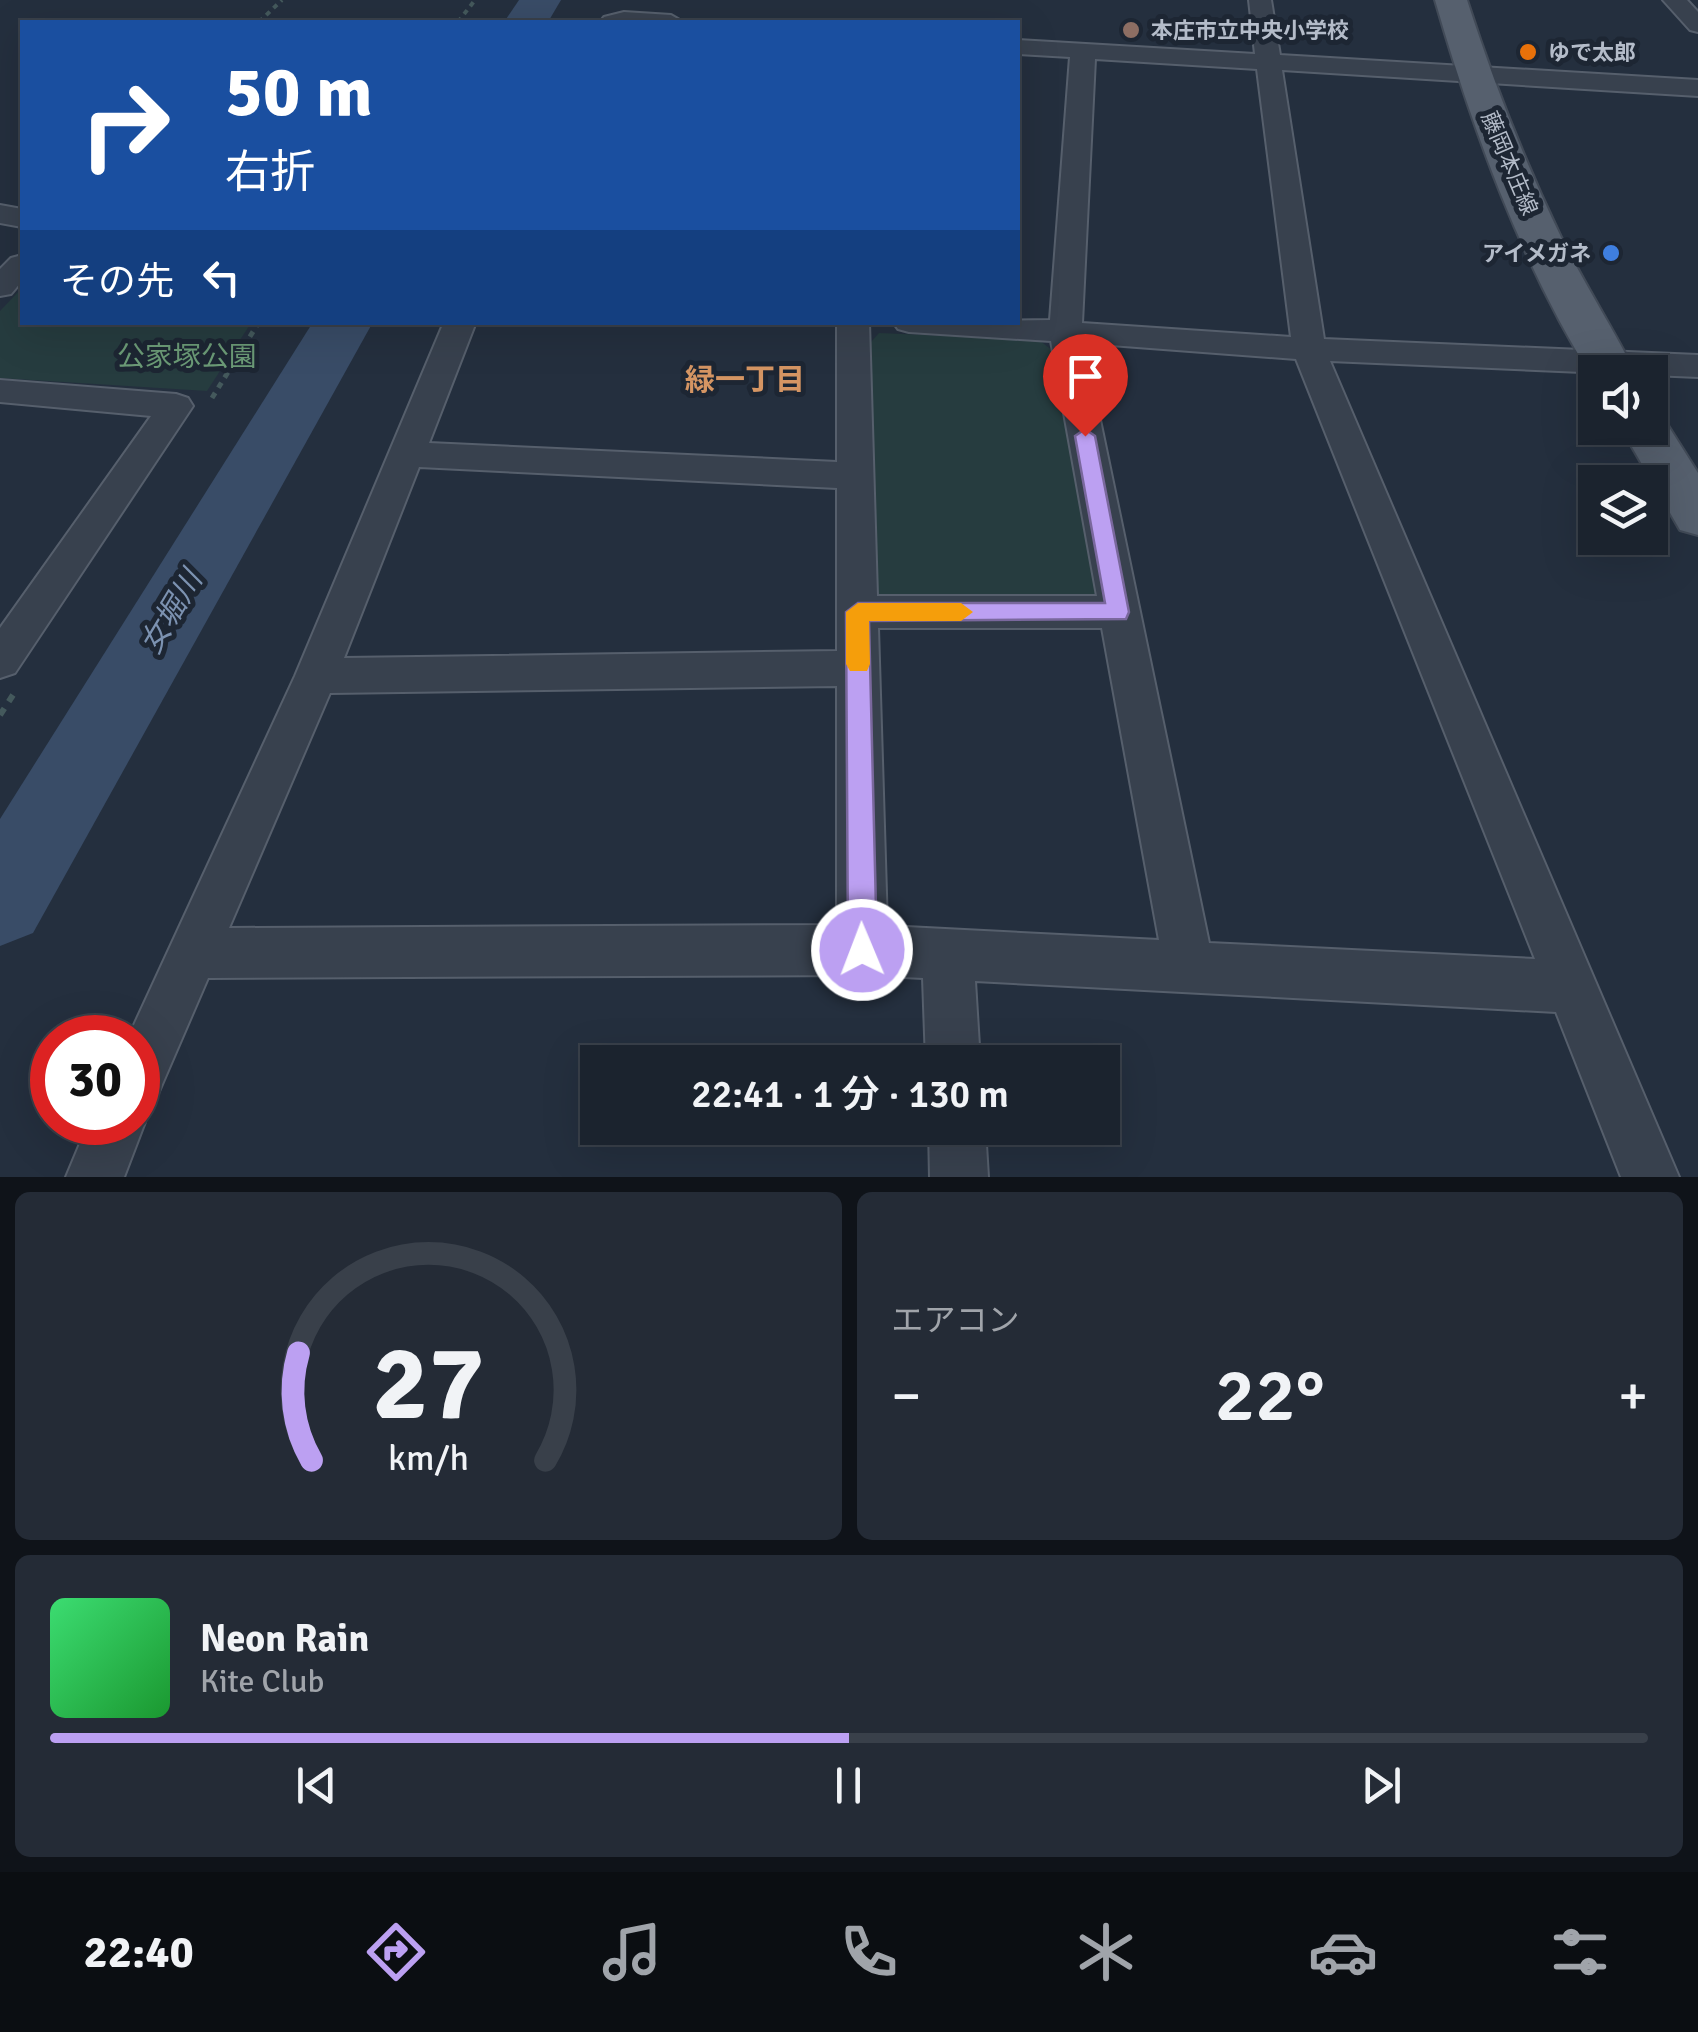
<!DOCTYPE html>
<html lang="ja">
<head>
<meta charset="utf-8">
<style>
	:root { --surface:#1b232e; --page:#242b36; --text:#f1f3f6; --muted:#a0a4aa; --line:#39404a; --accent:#bca0f2 }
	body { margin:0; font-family:Signika,"Noto Sans JP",sans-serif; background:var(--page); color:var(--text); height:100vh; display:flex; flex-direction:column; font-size:38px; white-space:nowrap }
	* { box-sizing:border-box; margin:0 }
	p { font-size:32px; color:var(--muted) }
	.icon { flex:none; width:55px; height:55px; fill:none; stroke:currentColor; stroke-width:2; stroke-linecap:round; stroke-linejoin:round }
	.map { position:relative; height:1177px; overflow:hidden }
	.drawer { display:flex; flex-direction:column; gap:15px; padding:15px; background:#0f1319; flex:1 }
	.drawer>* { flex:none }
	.guide { position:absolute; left:20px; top:20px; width:1000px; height:305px; border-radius:0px; box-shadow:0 10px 40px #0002,0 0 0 2px var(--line); background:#1a4fa0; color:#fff; overflow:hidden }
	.tools { position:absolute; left:1578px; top:355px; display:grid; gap:20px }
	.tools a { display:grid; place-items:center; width:90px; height:90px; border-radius:0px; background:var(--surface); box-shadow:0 10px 40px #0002,0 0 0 2px var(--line); font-size:50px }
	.speed { position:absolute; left:30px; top:1015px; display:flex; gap:20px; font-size:50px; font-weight:700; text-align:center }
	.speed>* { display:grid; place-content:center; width:130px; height:130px; border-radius:50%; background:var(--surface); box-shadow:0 10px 40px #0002,0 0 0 2px var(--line); line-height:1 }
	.speed .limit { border:15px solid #d22; background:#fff; color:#111 }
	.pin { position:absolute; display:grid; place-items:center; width:85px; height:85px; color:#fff; margin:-102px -42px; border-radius:50% 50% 50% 0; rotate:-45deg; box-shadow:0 0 10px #0007 }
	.pin .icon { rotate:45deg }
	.me { position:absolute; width:110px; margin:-55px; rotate:359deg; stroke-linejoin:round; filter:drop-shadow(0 0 8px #0008) }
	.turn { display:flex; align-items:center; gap:35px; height:210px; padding:0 40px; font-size:45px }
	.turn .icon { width:130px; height:130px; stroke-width:2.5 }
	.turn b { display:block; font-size:70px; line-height:85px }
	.then { display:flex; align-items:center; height:95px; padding:0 40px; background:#0003; gap:20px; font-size:38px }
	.big { font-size:75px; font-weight:600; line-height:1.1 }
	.drawer .card { flex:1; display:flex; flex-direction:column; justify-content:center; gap:15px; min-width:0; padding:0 35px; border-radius:15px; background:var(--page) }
	.drawer .dial { align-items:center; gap:0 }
	.dial svg { height:260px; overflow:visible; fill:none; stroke:var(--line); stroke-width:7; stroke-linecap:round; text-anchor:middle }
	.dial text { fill:var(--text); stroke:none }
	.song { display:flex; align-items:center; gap:30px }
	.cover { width:120px; height:120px; border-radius:15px; background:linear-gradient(135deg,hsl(140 70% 55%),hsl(130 70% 35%)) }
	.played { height:10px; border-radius:5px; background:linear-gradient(90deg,var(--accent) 50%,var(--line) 50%) }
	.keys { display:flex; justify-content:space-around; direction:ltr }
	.heat { display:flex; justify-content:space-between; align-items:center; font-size:55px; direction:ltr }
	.drawer .tiles { flex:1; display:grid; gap:15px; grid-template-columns:1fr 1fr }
	.card:last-child { grid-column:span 2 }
	.trip { position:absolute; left:580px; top:1045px; width:540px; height:100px; border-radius:0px; background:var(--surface); box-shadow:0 10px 40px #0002,0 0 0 2px var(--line); font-weight:600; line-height:100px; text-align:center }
	.dock { display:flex; height:160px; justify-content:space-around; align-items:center; background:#0b0e12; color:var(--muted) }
	.dock .icon { width:70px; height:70px }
	.dock .current { color:var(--accent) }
	.dock b { font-size:45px; color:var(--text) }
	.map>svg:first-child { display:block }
	.green { fill:#263c3f }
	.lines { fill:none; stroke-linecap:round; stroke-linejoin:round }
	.river { fill:#394c67; fill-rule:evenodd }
	.minor-casing { stroke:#565f6c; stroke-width:4 }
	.primary-casing { stroke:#414a57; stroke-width:4 }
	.path-far2 { stroke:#44595c; stroke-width:4; stroke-dasharray:5 5; stroke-linecap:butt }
	.path-far1 { stroke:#44595c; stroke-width:5; stroke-dasharray:6 6; stroke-linecap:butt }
	.path { stroke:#44595c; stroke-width:6; stroke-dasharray:8 8; stroke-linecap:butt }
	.minor { fill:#38414e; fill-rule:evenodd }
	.primary { fill:#56606e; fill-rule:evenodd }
	.route { fill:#bca0f2; stroke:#7a689d; stroke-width:2.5 }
	.slow { fill:#f59e0b }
	.education-dot { fill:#8d6e63; stroke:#1d2633; stroke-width:4 }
	.food-dot { fill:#e8710a; stroke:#1d2633; stroke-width:4 }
	.shop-dot { fill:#3f7fe0; stroke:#1d2633; stroke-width:4 }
	.labels { text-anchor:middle; stroke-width:10; stroke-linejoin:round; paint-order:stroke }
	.far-poi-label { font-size:22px; font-weight:bold; fill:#b4bcc9; stroke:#1d2633; text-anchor:start }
	.far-street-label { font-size:22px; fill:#b4bcc9; stroke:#1d2633 }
	.park-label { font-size:28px; fill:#6b9a76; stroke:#1d2633 }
	.neighbourhood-label { font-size:30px; font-weight:bold; fill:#d59563; stroke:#1d2633 }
	.water-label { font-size:30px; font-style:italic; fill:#7c92b1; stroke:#1d2633 }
</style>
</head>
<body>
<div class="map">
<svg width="1698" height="1177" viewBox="0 0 1698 1177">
	<rect width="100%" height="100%" fill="#242f3e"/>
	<g class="green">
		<path d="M22,288V322L251,323L207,391L0,378V311Z"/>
		<path d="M879,333L1039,340L1053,351L1097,593L1079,602L883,601L872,592L871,342Z"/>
	</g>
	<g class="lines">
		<g class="river">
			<path d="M519,0H561L548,22H504Z"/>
			<path d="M313,322H373L33,933L0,946V819Z"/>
		</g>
		<defs>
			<g id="minor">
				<path d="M1249,0H1271L1280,55L1698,80V96L1282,70L1324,339L1698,355V377L1330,361L1679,1177H1621L1556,1012L975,981L980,1062H926L923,978L862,975L208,978L157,1096L138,1104V1038H128L295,676L444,322H476L429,443L837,462V322H869L877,596H1097L1051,341L909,332L898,329L893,322L1050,320L1070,57L1018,54V40L1255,54ZM1095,59L1257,69L1291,337L1082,323ZM1084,343L1296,359L1535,959L1209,943ZM419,467L837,488V651L344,658ZM878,628H1102L1159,940L887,926ZM837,686V925L229,928L330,693Z"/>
				<path d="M1663,0H1687L1698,12V32L1690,30Z"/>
				<path d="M624,12L671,15L683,22H600L604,17Z"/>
				<path d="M0,205L22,209V227L0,223Z"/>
				<path d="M22,255V281L11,294L0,296V269L11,258Z"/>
				<path d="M0,380L176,394L188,398L193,406L15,673L0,678V628L151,416L0,402Z"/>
				<path d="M138,1104L145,1122L124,1177H66L89,1122H138Z"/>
				<path d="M929,1128H985L988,1177H930Z"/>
			</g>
			<g id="primary">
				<path d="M1435,0H1467C1493,81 1524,160 1561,237C1584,283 1612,327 1635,372H1595V382C1522,266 1473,131 1435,0Z"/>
				<path d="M1650,413L1662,416L1698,473V535L1680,530L1621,428H1650Z"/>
			</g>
		</defs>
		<use href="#minor" class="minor-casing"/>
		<use href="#primary" class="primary-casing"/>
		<g class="path-far2">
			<path d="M259,22L282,0"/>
			<path d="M458,22L475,0"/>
		</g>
		<path class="path-far1" d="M212,398L259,322"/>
		<path class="path" d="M0,715L13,695"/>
		<use href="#minor" class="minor"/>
		<use href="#primary" class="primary"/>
	</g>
	<path class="route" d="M1085,429L1095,436L1129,612L1126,619L869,621L877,950L872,960L862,964L852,960L848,950L846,612L858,603H1105L1075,436Z"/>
	<path class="slow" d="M858,603H961L973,612L961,621H869L870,664L867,671H850L846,664V612Z"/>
	<circle class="education-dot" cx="1131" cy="30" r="10"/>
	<circle class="food-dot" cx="1528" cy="52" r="10"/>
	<circle class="shop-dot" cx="1611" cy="253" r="10"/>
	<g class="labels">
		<g class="far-poi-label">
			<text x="1151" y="38">本庄市立中央小学校</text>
			<text x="1548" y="60">ゆで太郎</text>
			<text x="1591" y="261" text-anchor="end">アイメガネ</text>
		</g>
		<g class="far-street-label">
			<text transform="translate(1510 163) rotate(67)" y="8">藤岡本庄線</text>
		</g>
		<g class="park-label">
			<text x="187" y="366">公家塚公園</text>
		</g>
		<g class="neighbourhood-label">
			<text x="745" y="390">緑一丁目</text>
		</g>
		<g class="water-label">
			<text transform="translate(171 612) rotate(-59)" y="10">女堀川</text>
		</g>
	</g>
</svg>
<div class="tools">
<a><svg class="icon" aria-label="sound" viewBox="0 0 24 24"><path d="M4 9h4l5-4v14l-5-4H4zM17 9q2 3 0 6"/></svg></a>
<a><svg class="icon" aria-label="layers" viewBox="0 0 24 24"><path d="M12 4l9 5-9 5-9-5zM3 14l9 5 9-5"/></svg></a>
</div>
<div class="speed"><div class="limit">30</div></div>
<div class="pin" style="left:1085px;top:436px;background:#d93025"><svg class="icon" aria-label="arrive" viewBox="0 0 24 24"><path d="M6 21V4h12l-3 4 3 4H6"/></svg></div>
<svg class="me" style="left:862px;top:950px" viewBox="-20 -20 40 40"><circle r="17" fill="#bca0f2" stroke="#fff" stroke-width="3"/><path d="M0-11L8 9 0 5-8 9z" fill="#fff"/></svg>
<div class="trip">22:41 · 1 分 · 130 m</div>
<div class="guide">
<div class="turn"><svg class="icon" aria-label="right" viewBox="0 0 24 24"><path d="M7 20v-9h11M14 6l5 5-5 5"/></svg><div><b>50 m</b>右折</div></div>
<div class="then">その先<svg class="icon" aria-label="left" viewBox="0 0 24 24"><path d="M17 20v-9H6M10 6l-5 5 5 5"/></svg></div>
</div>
</div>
<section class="drawer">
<div class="tiles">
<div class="card dial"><svg viewBox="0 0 100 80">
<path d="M14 69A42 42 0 1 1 86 69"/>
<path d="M14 69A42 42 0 0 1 10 36" stroke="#bca0f2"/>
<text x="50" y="56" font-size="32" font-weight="700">27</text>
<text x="50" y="72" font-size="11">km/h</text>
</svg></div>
<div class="card"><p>エアコン</p>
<div class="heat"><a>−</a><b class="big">22°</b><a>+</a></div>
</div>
<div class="card">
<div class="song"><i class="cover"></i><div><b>Neon Rain</b><p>Kite Club</p></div></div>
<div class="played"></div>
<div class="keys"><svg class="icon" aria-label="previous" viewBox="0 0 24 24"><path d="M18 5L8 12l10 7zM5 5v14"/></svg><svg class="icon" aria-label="pause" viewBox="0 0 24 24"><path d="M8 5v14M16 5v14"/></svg><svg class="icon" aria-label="next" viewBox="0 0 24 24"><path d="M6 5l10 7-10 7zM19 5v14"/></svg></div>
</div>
</div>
</section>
<nav class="dock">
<b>22:40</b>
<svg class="icon current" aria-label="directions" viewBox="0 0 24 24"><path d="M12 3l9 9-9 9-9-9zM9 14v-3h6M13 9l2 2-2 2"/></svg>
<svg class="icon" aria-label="music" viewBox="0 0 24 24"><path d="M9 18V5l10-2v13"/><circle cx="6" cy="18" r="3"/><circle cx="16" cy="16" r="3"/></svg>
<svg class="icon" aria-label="phone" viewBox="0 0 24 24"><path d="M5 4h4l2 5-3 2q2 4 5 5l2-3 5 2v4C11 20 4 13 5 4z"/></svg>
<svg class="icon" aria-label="climate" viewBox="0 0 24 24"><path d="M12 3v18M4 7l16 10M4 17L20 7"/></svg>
<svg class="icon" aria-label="car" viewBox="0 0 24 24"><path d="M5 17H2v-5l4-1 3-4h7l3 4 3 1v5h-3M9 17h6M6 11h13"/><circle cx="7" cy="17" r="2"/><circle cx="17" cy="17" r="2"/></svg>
<svg class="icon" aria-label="filters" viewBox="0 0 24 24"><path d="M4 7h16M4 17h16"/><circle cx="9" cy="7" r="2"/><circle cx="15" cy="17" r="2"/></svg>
</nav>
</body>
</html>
